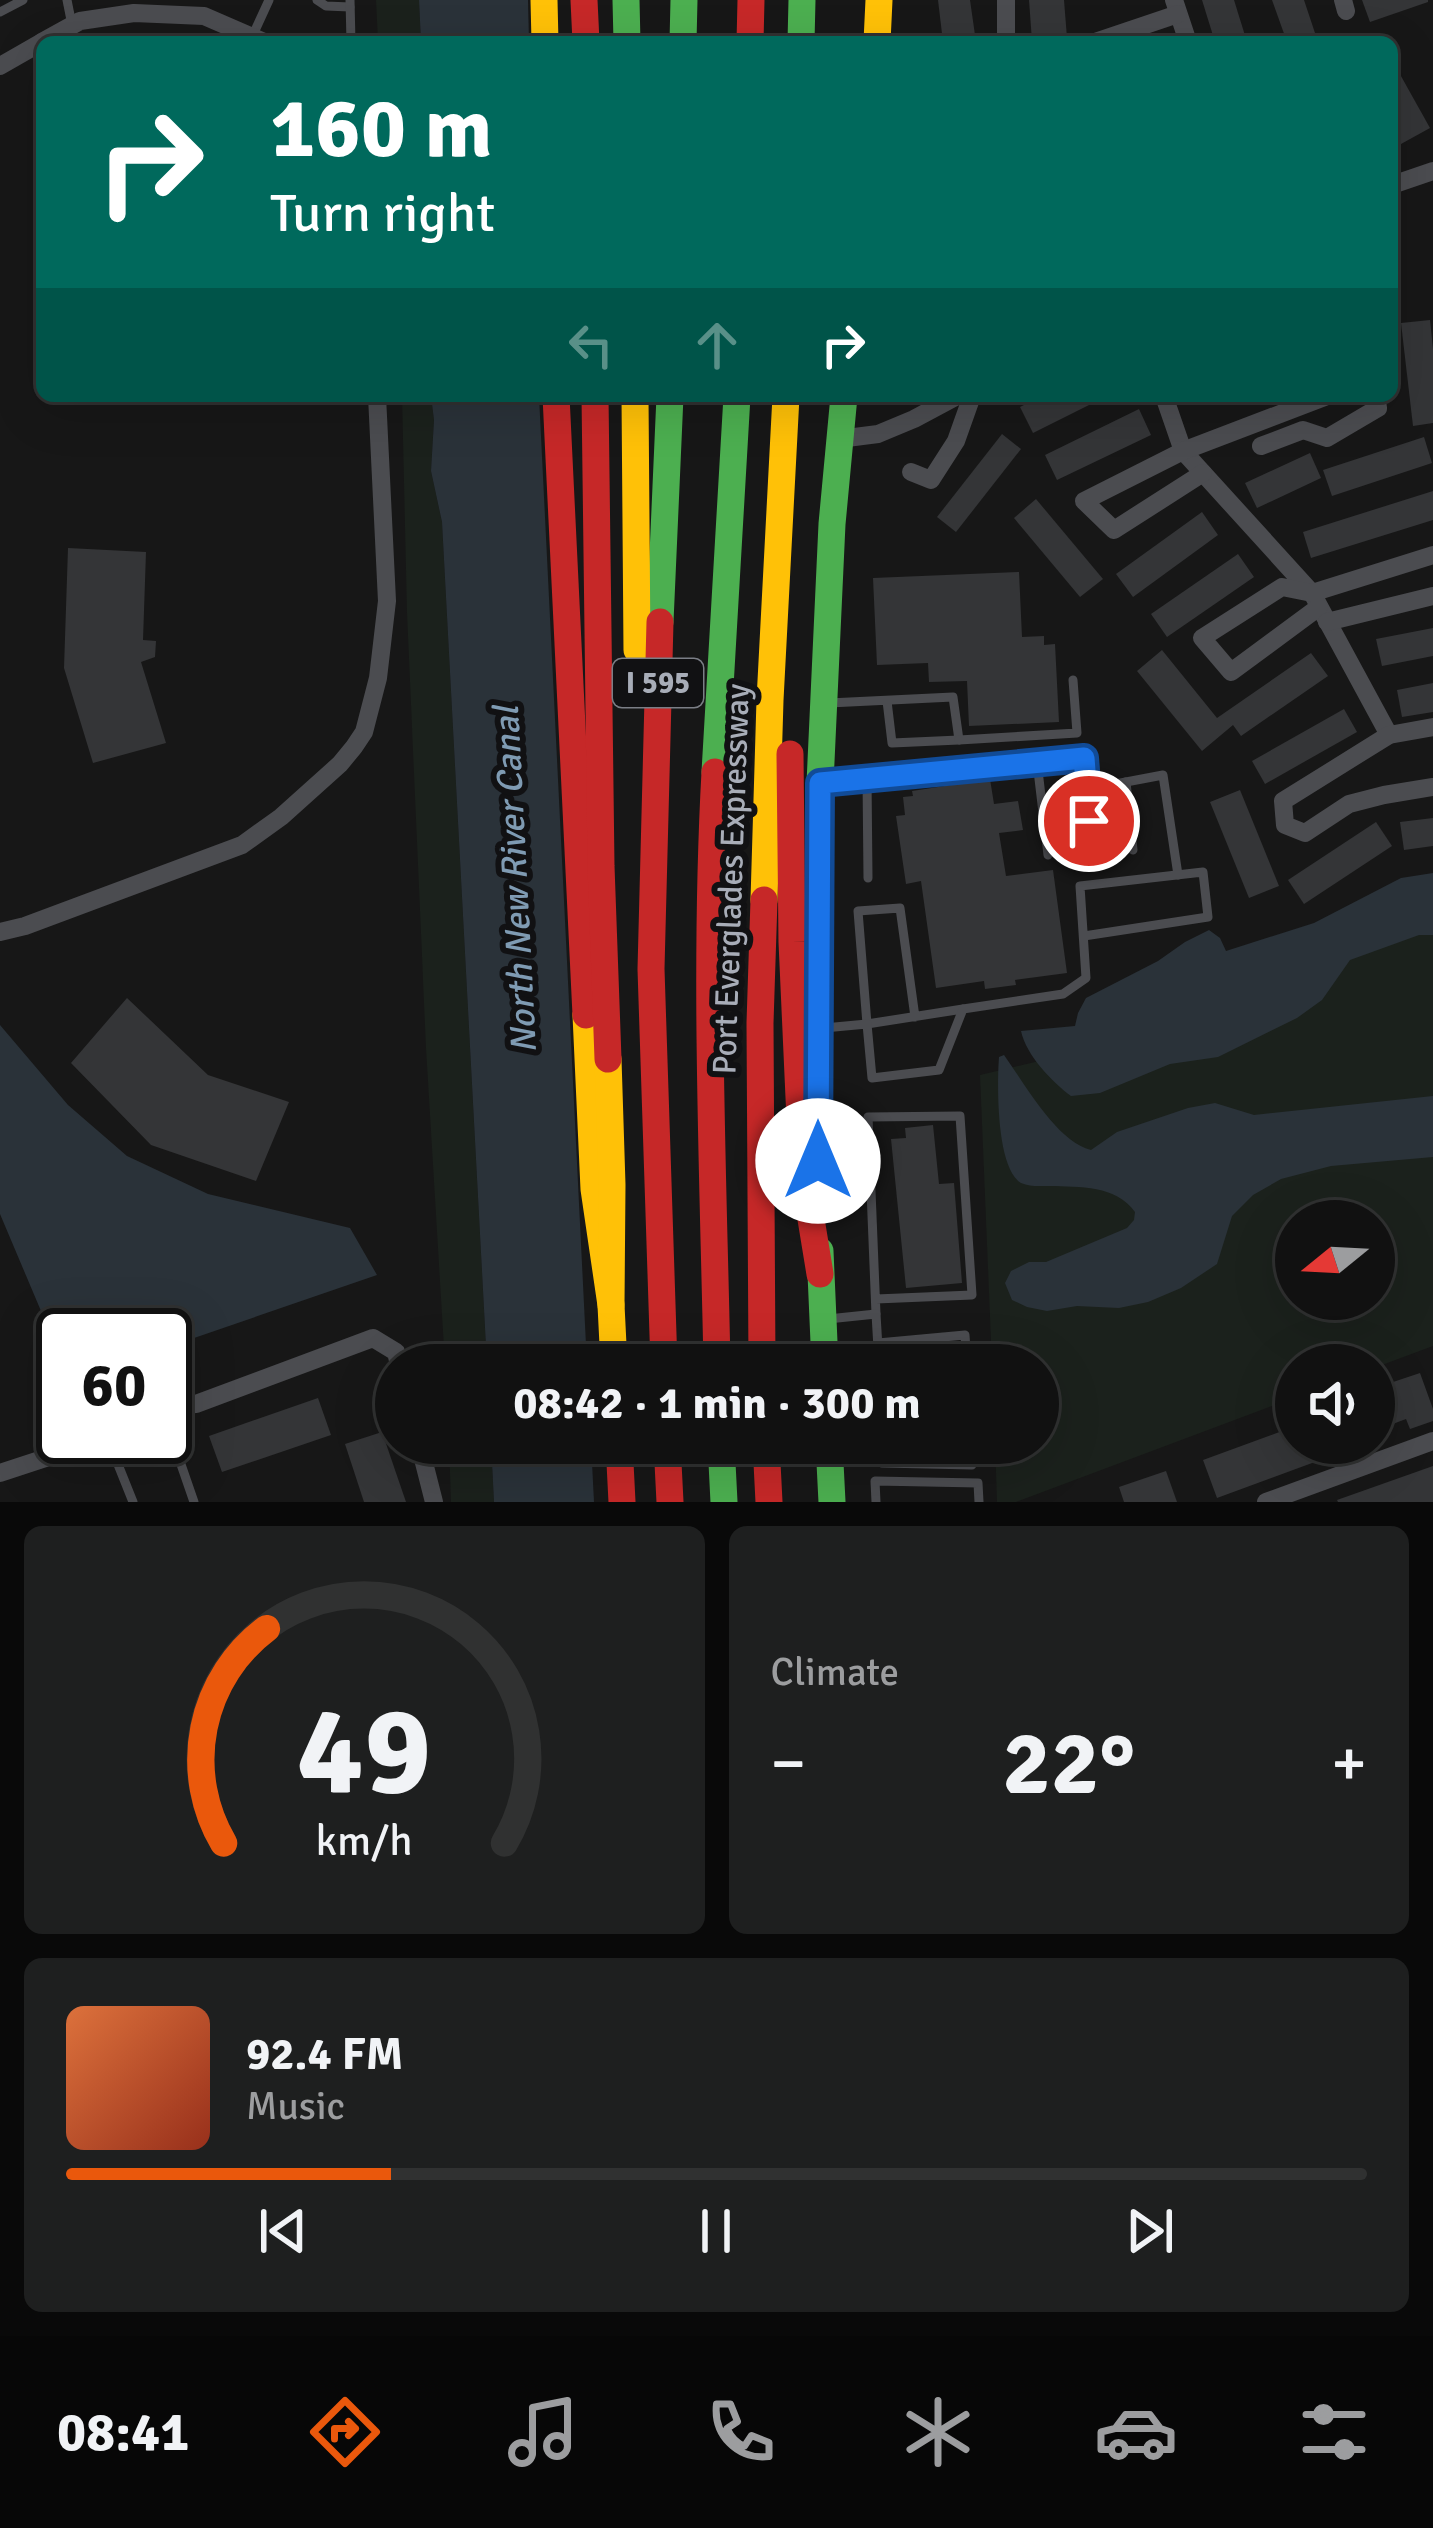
<!DOCTYPE html>
<html lang="en">
<head>
<meta charset="utf-8">
<style>
	:root { --surface:#111; --page:#1e1f1f; --text:#f1f3f6; --muted:#9c9d9f; --line:#303131; --accent:#ea580c }
	body { margin:0; font-family:Signika,sans-serif; background:var(--page); color:var(--text); height:100vh; display:flex; flex-direction:column; font-size:45px; white-space:nowrap }
	* { box-sizing:border-box; margin:0 }
	p { font-size:39px; color:var(--muted) }
	.icon { flex:none; width:66px; height:66px; fill:none; stroke:currentColor; stroke-width:2; stroke-linecap:round; stroke-linejoin:round }
	.map { position:relative; height:1502px; overflow:hidden }
	.side { display:flex; flex-direction:column; gap:24px; padding:24px; background:#090909; flex:1 }
	.side>* { flex:none }
	.top-card { position:absolute; left:36px; top:36px; width:1362px; height:366px; border-radius:18px; box-shadow:0 12px 48px #0002,0 0 0 3px var(--line); background:#00695c; color:#fff; overflow:hidden }
	.needle { width:78px; rotate:252deg }
	.controls { position:absolute; left:1275px; top:1200px; display:grid; gap:24px }
	.controls a { display:grid; place-items:center; width:120px; height:120px; border-radius:50%; background:var(--surface); box-shadow:0 12px 48px #0002,0 0 0 3px var(--line); font-size:60px }
	.speed { position:absolute; left:36px; top:1308px; display:flex; gap:24px; font-size:60px; font-weight:700; text-align:center }
	.speed>* { display:grid; place-content:center; width:156px; height:156px; border-radius:50%; background:var(--surface); box-shadow:0 12px 48px #0002,0 0 0 3px var(--line); line-height:1 }
	.speed .limit { border:6px solid #111; border-radius:18px; background:#fff; color:#111 }
	.pin { position:absolute; display:grid; place-items:center; width:102px; height:102px; color:#fff; margin:-51px; border:6px solid #fff; border-radius:50%; box-shadow:0 3px 12px #0007 }
	.me { position:absolute; width:132px; margin:-66px; rotate:0deg; stroke-linejoin:round; filter:drop-shadow(0 0 9px #0008) }
	.turn { display:flex; align-items:center; gap:42px; height:252px; padding:0 36px; font-size:54px }
	.turn .icon { width:156px; height:156px; stroke-width:2.5 }
	.turn b { display:block; font-size:84px; line-height:102px }
	.lanes { display:flex; align-items:center; height:114px; padding:0 36px; background:#0003; justify-content:center; gap:60px; direction:ltr }
	.lanes .off { opacity:.35 }
	.big { font-size:90px; font-weight:700; line-height:1.1 }
	.side .widget { flex:1; display:flex; flex-direction:column; justify-content:center; gap:18px; min-width:0; padding:0 42px; border-radius:18px; background:var(--page) }
	.side .dial { align-items:center; gap:0 }
	.dial svg { height:312px; overflow:visible; fill:none; stroke:var(--line); stroke-width:7; stroke-linecap:round; text-anchor:middle }
	.dial text { fill:var(--text); stroke:none }
	.song { display:flex; align-items:center; gap:36px }
	.cover { width:144px; height:144px; border-radius:18px; background:linear-gradient(135deg,hsl(20 70% 55%),hsl(10 70% 35%)) }
	.played { height:12px; border-radius:6px; background:linear-gradient(90deg,var(--accent) 25%,var(--line) 25%) }
	.keys { display:flex; justify-content:space-around; direction:ltr }
	.heat { display:flex; justify-content:space-between; align-items:center; font-size:66px; direction:ltr }
	.side .tiles { flex:1; display:grid; gap:24px; grid-template-columns:1fr 1fr }
	.widget:last-child { grid-column:span 2 }
	.trip { position:absolute; left:375px; top:1344px; width:684px; height:120px; border-radius:60px; background:var(--surface); box-shadow:0 12px 48px #0002,0 0 0 3px var(--line); font-weight:700; line-height:120px; text-align:center }
	.tabs { display:flex; height:192px; justify-content:space-around; align-items:center; background:#070707; color:var(--muted) }
	.tabs .icon { width:84px; height:84px }
	.tabs .active { color:var(--accent) }
	.tabs b { font-size:54px; color:var(--text) }
	.map>svg:first-child { display:block }
	.green { fill:#1b211c; fill-rule:evenodd }
	.water { fill:#2a3239 }
	.building { fill:#343537 }
	.lines { fill:none; stroke-linecap:round; stroke-linejoin:round }
	.lane { stroke:#4b4c50; stroke-width:9 }
	.street { stroke:#4b4c50; stroke-width:18 }
	.fast { stroke:#4caf50; stroke-width:27 }
	.slow { stroke:#ffc107; stroke-width:27 }
	.jam { stroke:#c62828; stroke-width:27 }
	.route-casing { stroke:#114b97; stroke-width:30 }
	.route { stroke:#1a73e8; stroke-width:21 }
	.labels { text-anchor:middle; stroke-width:12; stroke-linejoin:round; paint-order:stroke }
	.shield { fill:#111113; stroke:#7b7e86; stroke-width:3 }
	.shield-label { font-size:30px; font-weight:bold; fill:#a8adb8 }
	.street-label { font-size:33px; fill:#a8adb8; stroke:#111113 }
	.water-label { font-size:36px; font-style:italic; fill:#7f9bb3; stroke:#111113 }
</style>
</head>
<body>
<div class="map">
<svg width="1433" height="1502" viewBox="0 0 1433 1502">
	<rect width="100%" height="100%" fill="#171717"/>
	<g class="green">
		<path d="M376,0H419L421,42H378Z"/>
		<path d="M402,396H431L434,420L431,471L442,522L487,1365H445L426,1048L407,613Z"/>
		<path d="M1433,893V1346L1374,1368V1365H1296V1397L1016,1502H997L995,1443H1038V1365H992L980,1075L1077,1052ZM1296,1221H1374V1299H1296Z"/>
		<path d="M449,1443H491L494,1502H451Z"/>
	</g>
	<g class="water">
		<path d="M419,0H528L529,42H421Z"/>
		<path d="M431,396H539L587,1365H487L442,522L431,471L434,420Z"/>
		<path d="M1433,873V935H1419L1350,960L1322,1000L1297,1018L1218,1057L1170,1064L1100,1093L1071,1096C1052,1082 1026,1055 1021,1031L1075,1026L1078,1013L1086,998L1158,961L1185,942L1209,930L1220,938L1226,951L1314,923L1401,878Z"/>
		<path d="M0,1025L68,1105L127,1156L208,1194L350,1228L377,1275L165,1348V1335H63V1363L0,1214Z"/>
		<path d="M1004,1055C1025,1084 1056,1141 1091,1150L1117,1132L1188,1108L1215,1103L1254,1115L1433,1096V1157L1331,1166L1281,1179L1253,1195L1232,1216L1217,1264L1181,1288L1148,1302L1119,1308L1077,1306L1047,1311L1027,1307L1012,1300L1005,1283L1011,1271L1029,1262H1046L1127,1228L1134,1220L1135,1212C1116,1185 1080,1187 1049,1186C1039,1186 1030,1187 1021,1183C996,1168 997,1084 999,1057Z"/>
		<path d="M491,1443H591L594,1502H494Z"/>
	</g>
	<g class="building">
		<path d="M938,0H970L976,42H943Z"/>
		<path d="M1029,0H1064L1067,38L1032,41Z"/>
		<path d="M1202,0H1234L1247,42H1215Z"/>
		<path d="M1272,0H1304L1318,42H1287Z"/>
		<path d="M1362,0H1428V2L1370,22Z"/>
		<path d="M1392,60L1430,128L1401,144L1392,127Z"/>
		<path d="M1430,320L1433,349V423L1413,426L1401,323Z"/>
		<path d="M1042,396H1107L1033,433L1020,407Z"/>
		<path d="M1139,409L1151,435L1057,480L1045,455Z"/>
		<path d="M1002,434L1021,449L956,532L937,517Z"/>
		<path d="M1424,437L1432,463L1332,496L1323,470Z"/>
		<path d="M1310,453L1321,478L1257,508L1245,483Z"/>
		<path d="M1433,491V520L1311,558L1303,532Z"/>
		<path d="M1036,499L1103,579L1080,597L1014,518Z"/>
		<path d="M1202,512L1218,535L1133,597L1116,574Z"/>
		<path d="M68,548L146,552L143,640L156,641L155,657L141,662L166,743L93,763L64,668Z"/>
		<path d="M1238,554L1254,577L1167,637L1151,614Z"/>
		<path d="M1019,572L1022,637L1044,636V645L1055,644L1059,722L969,726L967,681L929,682L928,663L877,665L873,578Z"/>
		<path d="M1433,628V656L1382,666L1376,639Z"/>
		<path d="M1162,650L1217,718L1311,653L1328,676L1241,736L1233,725L1202,751L1137,671Z"/>
		<path d="M1433,683V712L1402,717L1397,690Z"/>
		<path d="M1344,709L1357,732L1265,784L1252,761Z"/>
		<path d="M990,779L994,804L1018,801L1023,830L999,833L1006,876L1053,870L1067,973L1015,980L1016,985L985,989L984,981L936,988L921,881L906,884L896,816L905,815L903,797L913,796L912,791Z"/>
		<path d="M1240,790L1279,886L1249,898L1210,802Z"/>
		<path d="M1433,818V846L1404,850L1400,822Z"/>
		<path d="M1376,822L1392,846L1304,904L1288,880Z"/>
		<path d="M127,998L208,1075L289,1102L256,1181L151,1145L71,1063Z"/>
		<path d="M933,1125L939,1184L954,1183L962,1283L906,1288L891,1139L906,1138L905,1128Z"/>
		<path d="M1420,1373L1433,1409V1421L1410,1429L1406,1419L1374,1431V1399L1396,1391L1393,1382Z"/>
		<path d="M318,1398L331,1435L222,1472L209,1436Z"/>
		<path d="M1296,1426V1443L1361,1445L1217,1498L1203,1460Z"/>
		<path d="M382,1432L406,1502H364L345,1444Z"/>
		<path d="M1433,1466V1502H1338L1337,1500Z"/>
		<path d="M1166,1471L1177,1502H1124L1119,1487Z"/>
	</g>
	<g class="lines">
		<g class="lane">
			<path d="M67,0L72,25"/>
			<path d="M317,0L326,6L350,7"/>
			<path d="M350,0L351,42"/>
			<path d="M0,12L23,0"/>
			<path d="M252,37L269,0"/>
			<path d="M829,703L953,697L959,740L892,743L887,701"/>
			<path d="M959,740L1077,733L1073,680"/>
			<path d="M1037,762L1048,855"/>
			<path d="M867,778L868,878"/>
			<path d="M826,782L1084,758L1092,854"/>
			<path d="M1087,789L1126,782"/>
			<path d="M1133,850L1126,782L1163,775L1178,875"/>
			<path d="M915,1017L900,908L858,911L867,1024L963,1009"/>
			<path d="M824,1028L867,1024L872,1078L939,1070L963,1009L1063,994L1086,978L1080,886L1203,872L1208,917L1084,936"/>
			<path d="M876,1299L972,1295L960,1116L868,1117L876,1314"/>
			<path d="M828,1319L876,1314L879,1365"/>
			<path d="M878,1343L965,1335L967,1365"/>
			<path d="M165,1418L194,1502"/>
			<path d="M107,1437L133,1502"/>
			<path d="M882,1443V1463L972,1465L971,1443"/>
			<path d="M876,1502L875,1481L978,1483L979,1502"/>
		</g>
		<g class="street">
			<path d="M1006,0V42"/>
			<path d="M1174,0L1188,42"/>
			<path d="M1343,0L1346,11"/>
			<path d="M42,42L80,21L134,13L204,16L264,42"/>
			<path d="M1095,42L1178,14"/>
			<path d="M0,66L42,42"/>
			<path d="M1392,185L1433,171"/>
			<path d="M1164,396L1183,451L1312,593L1389,735"/>
			<path d="M839,439L878,434L914,419L957,396"/>
			<path d="M1261,446L1303,430L1327,438L1378,408L1376,396"/>
			<path d="M911,472L931,480L956,441L972,396"/>
			<path d="M1203,473L1114,530L1084,501L1183,451L1327,396"/>
			<path d="M1319,607L1231,672L1202,638L1282,587L1312,593L1433,555"/>
			<path d="M1327,622L1433,596"/>
			<path d="M1433,727L1389,735L1283,801L1285,825L1305,833L1349,804L1384,795L1433,787"/>
			<path d="M0,932L25,926L242,845L281,817L340,764L354,747L364,732L378,678L387,601L377,396"/>
			<path d="M165,1406L196,1404L373,1338L396,1352L399,1365"/>
			<path d="M419,1443L434,1502"/>
			<path d="M0,1473L73,1449L91,1437"/>
			<path d="M1266,1502L1433,1441"/>
		</g>
		<g class="fast">
			<path d="M626,0L627,42"/>
			<path d="M683,42L684,0"/>
			<path d="M801,42L802,0"/>
			<path d="M660,622L670,396"/>
			<path d="M715,772L737,396"/>
			<path d="M818,1185L820,783L832,524L844,396"/>
			<path d="M820,1251L825,1365"/>
			<path d="M721,1443L724,1502"/>
			<path d="M829,1443L832,1502"/>
		</g>
		<g class="slow">
			<path d="M544,0L545,42"/>
			<path d="M877,42L879,0"/>
			<path d="M635,396L637,650"/>
			<path d="M764,900L770,700L786,396"/>
			<path d="M586,1015L594,1189L611,1305L614,1365"/>
			<path d="M608,1059L612,1185L611,1305"/>
		</g>
		<g class="jam">
			<path d="M584,0L586,42"/>
			<path d="M750,42L751,0"/>
			<path d="M556,396L586,1015"/>
			<path d="M595,396L601,866L608,1059"/>
			<path d="M660,622L651,969L664,1365"/>
			<path d="M790,754L792,942L802,1164L820,1274"/>
			<path d="M715,772C704,970 713,1167 717,1365"/>
			<path d="M762,1365L760,1023L764,900"/>
			<path d="M619,1443L622,1502"/>
			<path d="M667,1443L670,1502"/>
			<path d="M766,1443L769,1502"/>
		</g>
	</g>
	<g class="lines">
		<defs>
			<path id="route" d="M818,1161L820,783L1084,758L1089,821"/>
		</defs>
		<use href="#route" class="route-casing"/>
		<use href="#route" class="route"/>
	</g>
	<g class="labels">
		<rect class="shield" x="613" y="659" width="90" height="48" rx="9"/>
		<g class="shield-label">
			<text x="658" y="693">I 595</text>
		</g>
		<g class="street-label">
			<text transform="translate(730 879) rotate(-88)" y="12">Port Everglades Expressway</text>
		</g>
		<g class="water-label">
			<text transform="translate(514 880) rotate(-93)" y="13">North New River Canal</text>
		</g>
	</g>
</svg>
<div class="controls">
<a><svg class="needle" viewBox="-14 -14 28 28"><path d="M0-13l5 13h-10z" fill="#e53935"/><path d="M0 13l5-13h-10z" fill="#9c9d9f"/></svg></a>
<a><svg class="icon" aria-label="sound" viewBox="0 0 24 24"><path d="M4 9h4l5-4v14l-5-4H4zM17 9q2 3 0 6"/></svg></a>
</div>
<div class="speed"><div class="limit">60</div></div>
<div class="pin" style="left:1089px;top:821px;background:#d93025"><svg class="icon" aria-label="arrive" viewBox="0 0 24 24"><path d="M6 21V4h12l-3 4 3 4H6"/></svg></div>
<svg class="me" style="left:818px;top:1161px" viewBox="-20 -20 40 40"><circle r="19" fill="#fff"/><path d="M0-13L10 11 0 6-10 11z" fill="#1a73e8"/></svg>
<div class="trip">08:42 · 1 min · 300 m</div>
<div class="top-card">
<div class="turn"><svg class="icon" aria-label="right" viewBox="0 0 24 24"><path d="M7 20v-9h11M14 6l5 5-5 5"/></svg><div><b>160 m</b>Turn right</div></div>
<div class="lanes"><svg class="icon off" aria-label="left" viewBox="0 0 24 24"><path d="M17 20v-9H6M10 6l-5 5 5 5"/></svg><svg class="icon off" aria-label="ahead" viewBox="0 0 24 24"><path d="M12 20V5M6 11l6-6 6 6"/></svg><svg class="icon" aria-label="right" viewBox="0 0 24 24"><path d="M7 20v-9h11M14 6l5 5-5 5"/></svg></div>
</div>
</div>
<section class="side">
<div class="tiles">
<div class="widget dial"><svg viewBox="0 0 100 80">
<path d="M14 69A42 42 0 1 1 86 69"/>
<path d="M14 69A42 42 0 0 1 25 14" stroke="#ea580c"/>
<text x="50" y="56" font-size="32" font-weight="700">49</text>
<text x="50" y="72" font-size="11">km/h</text>
</svg></div>
<div class="widget"><p>Climate</p>
<div class="heat"><a>−</a><b class="big">22°</b><a>+</a></div>
</div>
<div class="widget">
<div class="song"><i class="cover"></i><div><b>92.4 FM</b><p>Music</p></div></div>
<div class="played"></div>
<div class="keys"><svg class="icon" aria-label="previous" viewBox="0 0 24 24"><path d="M18 5L8 12l10 7zM5 5v14"/></svg><svg class="icon" aria-label="pause" viewBox="0 0 24 24"><path d="M8 5v14M16 5v14"/></svg><svg class="icon" aria-label="next" viewBox="0 0 24 24"><path d="M6 5l10 7-10 7zM19 5v14"/></svg></div>
</div>
</div>
</section>
<nav class="tabs">
<b>08:41</b>
<svg class="icon active" aria-label="directions" viewBox="0 0 24 24"><path d="M12 3l9 9-9 9-9-9zM9 14v-3h6M13 9l2 2-2 2"/></svg>
<svg class="icon" aria-label="music" viewBox="0 0 24 24"><path d="M9 18V5l10-2v13"/><circle cx="6" cy="18" r="3"/><circle cx="16" cy="16" r="3"/></svg>
<svg class="icon" aria-label="phone" viewBox="0 0 24 24"><path d="M5 4h4l2 5-3 2q2 4 5 5l2-3 5 2v4C11 20 4 13 5 4z"/></svg>
<svg class="icon" aria-label="climate" viewBox="0 0 24 24"><path d="M12 3v18M4 7l16 10M4 17L20 7"/></svg>
<svg class="icon" aria-label="car" viewBox="0 0 24 24"><path d="M5 17H2v-5l4-1 3-4h7l3 4 3 1v5h-3M9 17h6M6 11h13"/><circle cx="7" cy="17" r="2"/><circle cx="17" cy="17" r="2"/></svg>
<svg class="icon" aria-label="filters" viewBox="0 0 24 24"><path d="M4 7h16M4 17h16"/><circle cx="9" cy="7" r="2"/><circle cx="15" cy="17" r="2"/></svg>
</nav>
</body>
</html>
